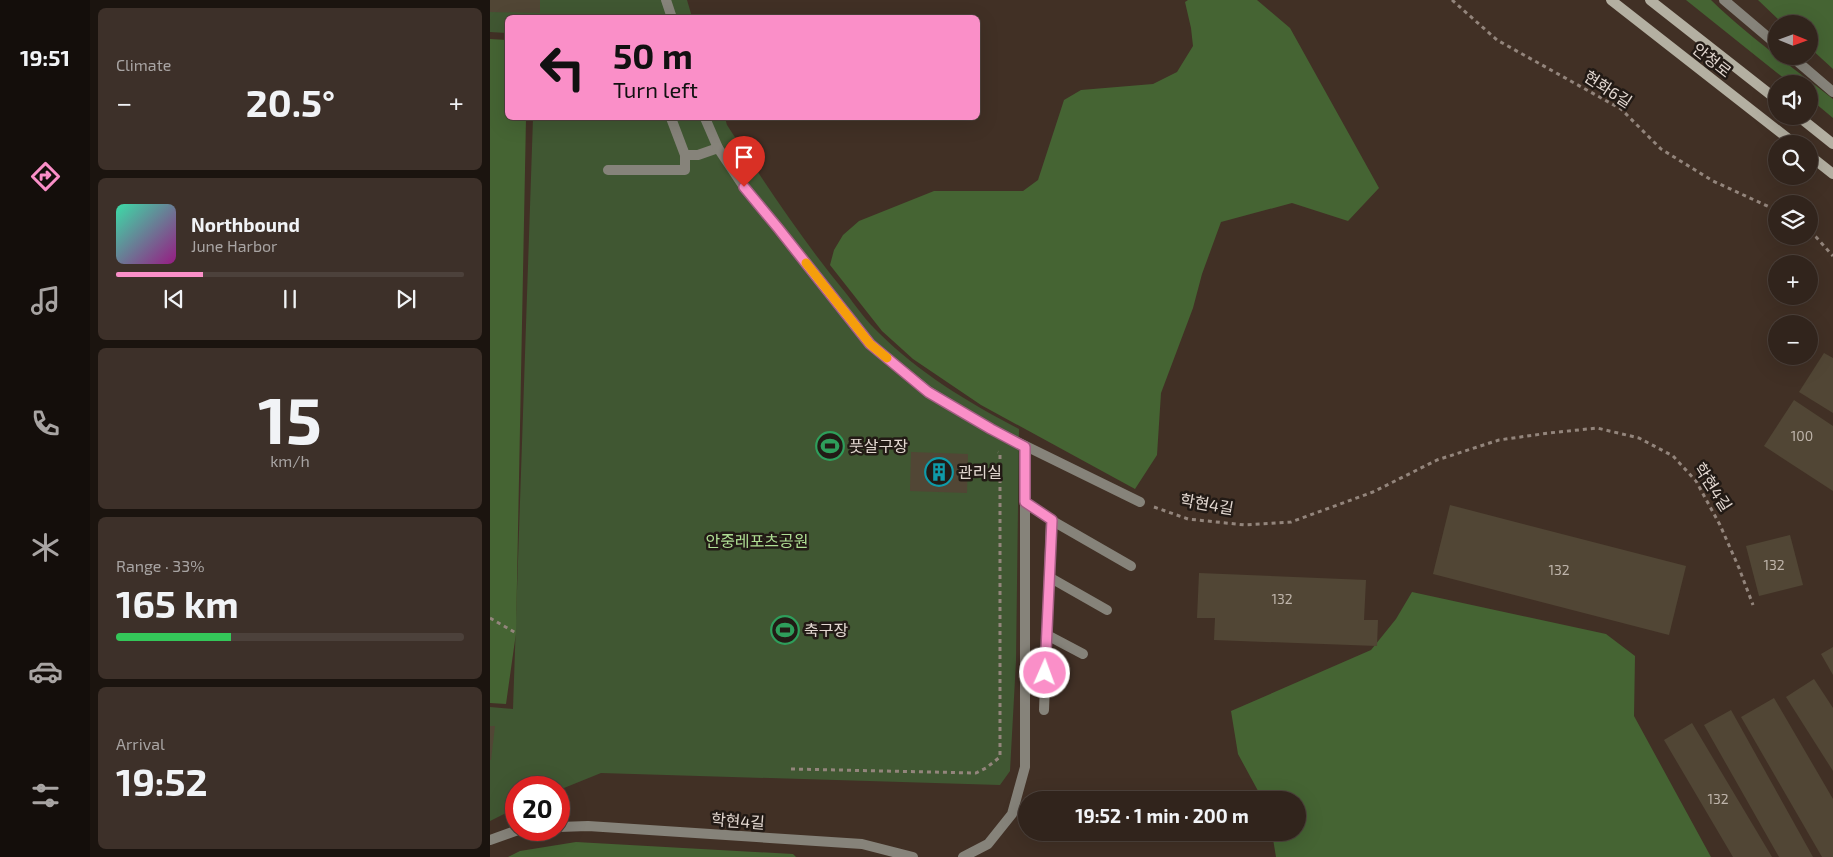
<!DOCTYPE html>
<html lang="en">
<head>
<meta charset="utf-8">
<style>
	:root { --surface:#31241c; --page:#3d3029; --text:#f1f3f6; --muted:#a8a4a3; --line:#4c413b; --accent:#fa8fc8 }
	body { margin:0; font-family:"Exo 2","Noto Sans KR",sans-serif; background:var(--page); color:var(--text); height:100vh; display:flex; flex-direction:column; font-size:19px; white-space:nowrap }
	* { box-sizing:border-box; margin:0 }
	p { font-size:16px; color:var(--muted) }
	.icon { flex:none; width:28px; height:28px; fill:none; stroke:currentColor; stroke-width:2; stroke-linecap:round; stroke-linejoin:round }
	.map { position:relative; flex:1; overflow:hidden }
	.side { display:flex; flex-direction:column; gap:8px; padding:8px; background:#1b140f; width:400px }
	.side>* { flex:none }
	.guide { position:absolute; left:15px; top:15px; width:475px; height:105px; border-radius:8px; box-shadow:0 5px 20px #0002,0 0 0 1px var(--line); background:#fa8fc8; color:#111; overflow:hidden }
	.needle { width:32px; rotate:91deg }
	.fabs { position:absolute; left:1278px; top:15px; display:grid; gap:10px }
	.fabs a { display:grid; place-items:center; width:50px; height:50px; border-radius:50%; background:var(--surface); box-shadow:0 5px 20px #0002,0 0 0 1px var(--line); font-size:25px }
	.speed { position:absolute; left:15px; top:776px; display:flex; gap:10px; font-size:25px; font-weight:700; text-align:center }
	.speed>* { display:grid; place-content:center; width:65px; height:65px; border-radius:50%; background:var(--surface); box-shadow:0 5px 20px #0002,0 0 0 1px var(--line); line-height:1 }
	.speed .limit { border:8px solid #d22; background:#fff; color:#111 }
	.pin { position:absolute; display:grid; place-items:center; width:42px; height:42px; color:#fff; margin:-51px -21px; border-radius:50% 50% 50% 0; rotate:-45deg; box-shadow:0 0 5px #0007 }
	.pin .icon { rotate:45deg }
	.me { position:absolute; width:55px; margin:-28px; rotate:2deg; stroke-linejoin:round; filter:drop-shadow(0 0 4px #0008) }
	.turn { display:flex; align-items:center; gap:18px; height:105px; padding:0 25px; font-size:22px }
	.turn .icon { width:65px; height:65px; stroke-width:2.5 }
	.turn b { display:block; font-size:35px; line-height:42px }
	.big { font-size:38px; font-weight:700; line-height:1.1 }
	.side .widget { flex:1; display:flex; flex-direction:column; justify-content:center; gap:8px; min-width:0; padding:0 18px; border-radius:8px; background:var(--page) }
	.side .dial { align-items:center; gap:0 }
	.dial b { font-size:65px; line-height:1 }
	.song { display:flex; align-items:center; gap:15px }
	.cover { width:60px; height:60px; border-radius:8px; background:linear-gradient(135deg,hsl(160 70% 55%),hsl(310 70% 35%)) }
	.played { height:5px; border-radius:2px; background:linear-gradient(90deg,var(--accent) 25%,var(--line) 25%) }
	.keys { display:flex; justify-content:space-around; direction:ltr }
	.heat { display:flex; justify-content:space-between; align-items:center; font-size:28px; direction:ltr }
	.charge { height:8px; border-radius:4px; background:linear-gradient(90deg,#34c759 33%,var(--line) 0) }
	.trip { position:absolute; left:528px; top:791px; width:288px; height:50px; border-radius:25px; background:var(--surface); box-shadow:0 5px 20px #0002,0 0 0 1px var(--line); font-weight:700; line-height:50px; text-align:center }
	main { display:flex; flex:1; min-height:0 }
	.dock { display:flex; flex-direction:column; width:90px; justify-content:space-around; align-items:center; background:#140e0b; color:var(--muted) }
	.dock .icon { width:35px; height:35px }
	.dock .on { color:var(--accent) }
	.dock b { font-size:22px; color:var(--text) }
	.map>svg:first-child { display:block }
	.green { fill:#405732 }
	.forest { fill:#456433 }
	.building { fill:#514635 }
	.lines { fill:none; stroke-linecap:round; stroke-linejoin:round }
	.path { stroke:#93857c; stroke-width:3; stroke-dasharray:4 4; stroke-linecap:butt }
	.lane { stroke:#86837a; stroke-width:10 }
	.street { stroke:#86837a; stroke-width:10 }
	.secondary { stroke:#b4b0a2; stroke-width:10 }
	.route-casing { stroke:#a25d82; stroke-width:12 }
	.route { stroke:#fa8fc8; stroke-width:9 }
	.slow { stroke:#f59e0b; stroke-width:9 }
	.labels { text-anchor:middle; stroke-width:5; stroke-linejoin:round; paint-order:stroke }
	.number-label { font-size:14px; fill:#beb4aa }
	.street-label { font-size:16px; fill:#e3d8d1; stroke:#221a15 }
	.poi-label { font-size:16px; fill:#e3d8d1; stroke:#221a15; text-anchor:start }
	.park-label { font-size:16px; fill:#afdf94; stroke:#221a15 }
</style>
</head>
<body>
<main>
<nav class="dock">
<b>19:51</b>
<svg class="icon on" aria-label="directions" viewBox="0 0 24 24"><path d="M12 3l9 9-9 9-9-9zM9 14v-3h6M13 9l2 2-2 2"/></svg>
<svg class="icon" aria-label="music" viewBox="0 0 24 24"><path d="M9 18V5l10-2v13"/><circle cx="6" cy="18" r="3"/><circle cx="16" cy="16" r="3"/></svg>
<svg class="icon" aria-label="phone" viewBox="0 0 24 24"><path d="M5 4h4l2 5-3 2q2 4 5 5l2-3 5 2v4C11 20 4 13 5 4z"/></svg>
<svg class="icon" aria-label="climate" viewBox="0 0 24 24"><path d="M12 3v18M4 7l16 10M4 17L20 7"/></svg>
<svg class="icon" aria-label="car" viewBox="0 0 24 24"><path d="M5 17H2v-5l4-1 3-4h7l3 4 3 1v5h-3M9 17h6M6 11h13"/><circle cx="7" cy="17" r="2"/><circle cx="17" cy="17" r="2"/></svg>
<svg class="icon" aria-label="filters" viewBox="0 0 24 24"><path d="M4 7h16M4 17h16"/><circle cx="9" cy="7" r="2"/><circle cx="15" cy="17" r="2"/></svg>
</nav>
<section class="side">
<div class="widget"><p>Climate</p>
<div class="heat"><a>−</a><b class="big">20.5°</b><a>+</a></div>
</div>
<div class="widget">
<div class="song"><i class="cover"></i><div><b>Northbound</b><p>June Harbor</p></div></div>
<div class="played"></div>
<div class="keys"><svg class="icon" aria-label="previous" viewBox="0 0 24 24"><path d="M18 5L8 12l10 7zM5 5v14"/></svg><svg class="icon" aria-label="pause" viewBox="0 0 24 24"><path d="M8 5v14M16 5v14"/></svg><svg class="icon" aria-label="next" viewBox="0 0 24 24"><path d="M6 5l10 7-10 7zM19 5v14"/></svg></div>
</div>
<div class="widget dial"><b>15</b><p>km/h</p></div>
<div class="widget"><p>Range · 33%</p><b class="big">165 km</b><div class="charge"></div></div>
<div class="widget"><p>Arrival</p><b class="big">19:52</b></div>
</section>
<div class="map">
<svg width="1343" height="857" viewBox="0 0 1343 857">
	<rect width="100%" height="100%" fill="#413025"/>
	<g class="green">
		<path d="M0,0H197L202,17L18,18L17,33L0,32Z"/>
		<path d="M43,118H235L237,125C274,182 312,240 355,292C366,306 376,321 389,333C429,373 479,403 529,429L526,661L520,771L510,785L111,773L69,790V788H26V808L0,821V707L23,709Z"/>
	</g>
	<g class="forest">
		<path d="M698,0H767L800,28L889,188L858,221L802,203L731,222L712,274L703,308L671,393L667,455L645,489L491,405L423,359L392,331L340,265L344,250L353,235L369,221L444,191H533L548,180L574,100L591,90L663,84L687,72L703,46L701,28L695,2Z"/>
		<path d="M1196,0H1221C1259,37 1301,66 1343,99V118L1319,98V84H1301Z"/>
		<path d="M1268,0H1343V69L1319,47V24H1293Z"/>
		<path d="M0,39L17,40L18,118H36L26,633L16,704L0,703Z"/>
		<path d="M922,592L1116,634L1145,656L1144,716L1221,857H786L782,833L806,832V800H773L748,754L741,711L881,650L906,619Z"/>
		<path d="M86,842L303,854L306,857H18L30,851Z"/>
	</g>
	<g class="building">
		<path d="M0,0H50V13L0,12Z"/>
		<path d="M1334,353L1343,358V413L1309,392Z"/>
		<path d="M1304,400L1343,426V491L1274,446Z"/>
		<path d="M421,452L478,454L477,493L420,491Z"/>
		<path d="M960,505L1196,566L1179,635L943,574Z"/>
		<path d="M1300,535L1313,585L1269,596L1256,546Z"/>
		<path d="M709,573L876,580L874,620H888L887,646L724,640L725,618H707Z"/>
		<path d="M1343,647V675L1331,654Z"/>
		<path d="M1324,679L1343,708V771L1296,697Z"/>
		<path d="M1284,698L1343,799V857H1332L1251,717Z"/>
		<path d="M1241,710L1323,857H1289L1214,725Z"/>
		<path d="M1202,723L1282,857H1243L1174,740Z"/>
		<path d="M0,726H5L1,760H0Z"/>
	</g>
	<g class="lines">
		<g class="path">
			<path d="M962,0L1007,40L1131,109L1171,149L1223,181L1286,210"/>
			<path d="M1319,232L1326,237L1343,256"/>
			<path d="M664,507L698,519L755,525L801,522L883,492L947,460L1009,440L1059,433L1107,428L1149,438L1183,456L1206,481L1230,525L1249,568L1263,605"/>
			<path d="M0,618L26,633"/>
			<path d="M301,769L486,773L496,768L510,757V453L508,452"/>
		</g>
		<g class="lane">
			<path d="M1234,0L1286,44"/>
			<path d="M1301,56L1343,92"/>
			<path d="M195,155H208L228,148"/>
			<path d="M118,170H195V155L181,118"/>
			<path d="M535,502L561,520L641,566"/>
			<path d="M559,577L617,610"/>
			<path d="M557,635L593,654"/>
			<path d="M554,710L561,520"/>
		</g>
		<g class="street">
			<path d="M176,0L182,18"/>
			<path d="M215,118L228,148L254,187L288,228L380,344L438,391L501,429L650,502"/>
			<path d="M69,827L98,826L372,844L423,857"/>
			<path d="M0,840L28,830"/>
			<path d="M473,857L498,844L522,814L535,767V447"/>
		</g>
		<g class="secondary">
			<path d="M1121,0L1305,144"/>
			<path d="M1160,0L1286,99"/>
			<path d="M1308,116L1343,144"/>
			<path d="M1319,155L1343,174"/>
		</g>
	</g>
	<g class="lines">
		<defs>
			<path id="route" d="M254,187L288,228L380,344L438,392L501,429L535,447V502L562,520L555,673"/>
		</defs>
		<use href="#route" class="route-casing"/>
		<use href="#route" class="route"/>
		<path class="slow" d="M316,263L380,344L397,358"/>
	</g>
	<defs>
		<symbol id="stadium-ring" viewBox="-11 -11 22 22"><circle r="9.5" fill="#221a15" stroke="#2e9e5b" stroke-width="1.5"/><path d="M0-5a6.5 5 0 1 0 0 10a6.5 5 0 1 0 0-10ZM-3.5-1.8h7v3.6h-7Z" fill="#2e9e5b"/></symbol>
		<symbol id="building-ring" viewBox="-11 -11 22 22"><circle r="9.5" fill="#221a15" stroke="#0f9aa8" stroke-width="1.5"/><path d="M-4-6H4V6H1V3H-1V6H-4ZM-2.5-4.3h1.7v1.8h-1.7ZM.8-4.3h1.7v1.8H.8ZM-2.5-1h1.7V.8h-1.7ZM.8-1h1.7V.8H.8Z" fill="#0f9aa8"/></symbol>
	</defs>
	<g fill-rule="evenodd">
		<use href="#stadium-ring" x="324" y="430" width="32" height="32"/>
		<use href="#building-ring" x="433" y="456" width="32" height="32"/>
		<use href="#stadium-ring" x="279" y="614" width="32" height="32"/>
	</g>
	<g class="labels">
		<g class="number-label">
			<text x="1312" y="441">100</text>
			<text x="1284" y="570">132</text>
			<text x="1069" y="575">132</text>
			<text x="792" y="604">132</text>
			<text x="1228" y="804">132</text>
		</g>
		<g class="street-label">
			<text transform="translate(1222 60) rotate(38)" y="6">안청로</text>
			<text transform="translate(1118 89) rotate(33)" y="6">현화6길</text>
			<text transform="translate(1223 487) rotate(57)" y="6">학현4길</text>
			<text transform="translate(717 504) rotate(10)" y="6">학현4길</text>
			<text transform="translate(248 821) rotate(4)" y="6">학현4길</text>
		</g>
		<g class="poi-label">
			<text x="359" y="452">풋살구장</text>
			<text x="468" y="478">관리실</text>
			<text x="314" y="636">축구장</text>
		</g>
		<g class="park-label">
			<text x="267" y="547">안중레포츠공원</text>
		</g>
	</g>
</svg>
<div class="fabs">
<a><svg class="needle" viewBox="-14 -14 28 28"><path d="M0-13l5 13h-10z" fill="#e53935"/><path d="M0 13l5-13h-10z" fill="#a8a4a3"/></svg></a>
<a><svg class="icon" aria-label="sound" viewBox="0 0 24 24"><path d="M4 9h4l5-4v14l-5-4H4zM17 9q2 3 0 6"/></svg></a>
<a><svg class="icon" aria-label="search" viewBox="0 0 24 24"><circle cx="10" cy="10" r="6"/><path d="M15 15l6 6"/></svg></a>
<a><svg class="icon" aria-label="layers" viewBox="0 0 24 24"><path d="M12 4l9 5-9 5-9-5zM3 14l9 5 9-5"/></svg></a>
<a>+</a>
<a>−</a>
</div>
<div class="speed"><div class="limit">20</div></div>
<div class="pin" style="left:254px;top:187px;background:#d93025"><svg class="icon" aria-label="arrive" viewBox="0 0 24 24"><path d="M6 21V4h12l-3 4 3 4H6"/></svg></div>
<svg class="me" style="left:555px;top:673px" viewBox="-20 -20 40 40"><circle r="17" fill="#fa8fc8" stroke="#fff" stroke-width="3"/><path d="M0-11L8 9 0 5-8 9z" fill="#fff"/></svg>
<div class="trip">19:52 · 1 min · 200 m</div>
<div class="guide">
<div class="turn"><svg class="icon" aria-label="left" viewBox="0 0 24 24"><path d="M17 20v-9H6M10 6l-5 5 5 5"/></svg><div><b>50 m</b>Turn left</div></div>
</div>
</div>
</main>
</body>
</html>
